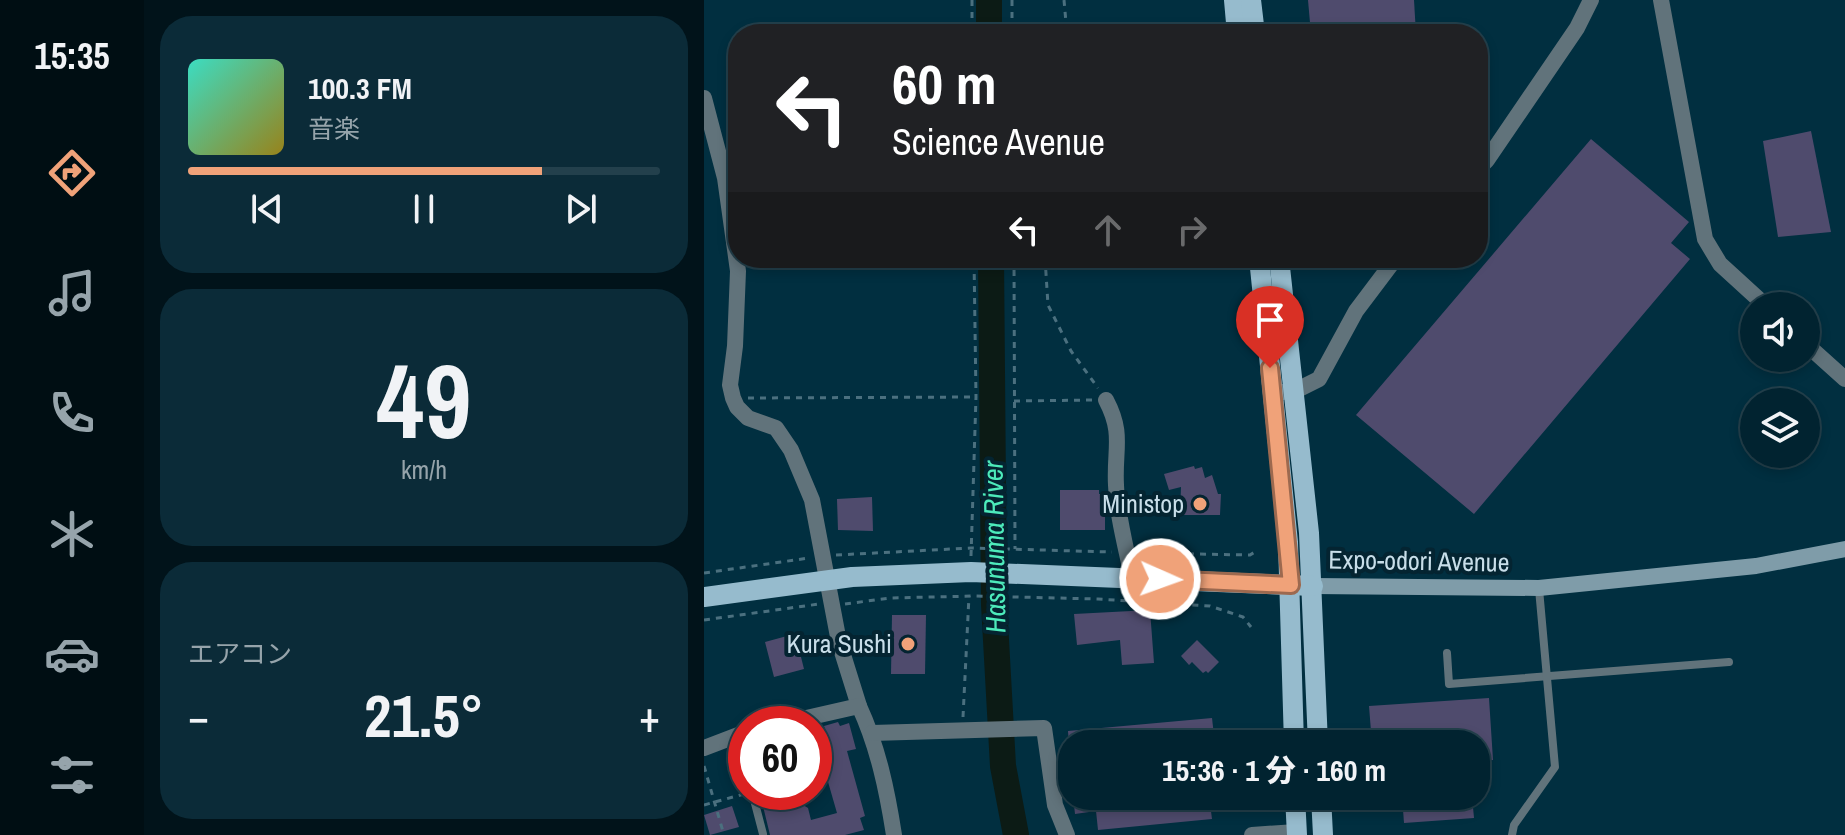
<!DOCTYPE html>
<html lang="ja">
<head>
<meta charset="utf-8">
<style>
	:root { --surface:#012330; --page:#0b2b38; --text:#f1f3f6; --muted:#96a4ab; --line:#23404c; --accent:#f0a279 }
	body { margin:0; font-family:"Archivo Narrow","Noto Sans JP",sans-serif; background:var(--page); color:var(--text); height:100vh; display:flex; flex-direction:column; font-size:30px; white-space:nowrap }
	* { box-sizing:border-box; margin:0 }
	p { font-size:26px; color:var(--muted) }
	.icon { flex:none; width:44px; height:44px; fill:none; stroke:currentColor; stroke-width:2; stroke-linecap:round; stroke-linejoin:round }
	.map { position:relative; flex:1; overflow:hidden }
	.drawer { display:flex; flex-direction:column; gap:16px; padding:16px; background:#01131a; width:560px }
	.drawer>* { flex:none }
	.banner { position:absolute; left:24px; top:24px; width:760px; height:244px; border-radius:32px; box-shadow:0 4px 12px #0003,0 0 0 2px var(--line); background:#202124; color:#fff; overflow:hidden }
	.tools { position:absolute; left:1036px; top:292px; display:grid; gap:16px }
	.tools a { display:grid; place-items:center; width:80px; height:80px; border-radius:50%; background:var(--surface); box-shadow:0 4px 12px #0003,0 0 0 2px var(--line); font-size:40px }
	.speed { position:absolute; left:24px; top:706px; display:flex; gap:16px; font-size:40px; font-weight:700; text-align:center }
	.speed>* { display:grid; place-content:center; width:104px; height:104px; border-radius:50%; background:var(--surface); box-shadow:0 4px 12px #0003,0 0 0 2px var(--line); line-height:1 }
	.speed .limit { border:12px solid #d22; background:#fff; color:#111 }
	.pin { position:absolute; display:grid; place-items:center; width:68px; height:68px; color:#fff; margin:-82px -34px; border-radius:50% 50% 50% 0; rotate:-45deg; box-shadow:0 0 8px #0007 }
	.pin .icon { rotate:45deg }
	.me { position:absolute; width:88px; margin:-44px; rotate:92deg; stroke-linejoin:round; filter:drop-shadow(0 0 6px #0008) }
	.turn { display:flex; align-items:center; gap:28px; height:168px; padding:0 32px; font-size:36px }
	.turn .icon { width:104px; height:104px; stroke-width:2.5 }
	.turn b { display:block; font-size:56px; line-height:68px }
	.lanes { display:flex; align-items:center; height:76px; padding:0 32px; background:#0003; justify-content:center; gap:40px; direction:ltr }
	.lanes .off { opacity:.35 }
	.big { font-size:60px; font-weight:800; line-height:1.1 }
	.drawer .widget { flex:1; display:flex; flex-direction:column; justify-content:center; gap:12px; min-width:0; padding:0 28px; border-radius:32px; background:var(--page) }
	.drawer .dial { align-items:center; gap:0 }
	.dial b { font-size:104px; line-height:1 }
	.song { display:flex; align-items:center; gap:24px }
	.cover { width:96px; height:96px; border-radius:12px; background:linear-gradient(135deg,hsl(170 70% 55%),hsl(50 70% 35%)) }
	.played { height:8px; border-radius:4px; background:linear-gradient(90deg,var(--accent) 75%,var(--line) 75%) }
	.keys { display:flex; justify-content:space-around; direction:ltr }
	.heat { display:flex; justify-content:space-between; align-items:center; font-size:44px; direction:ltr }
	.trip { position:absolute; left:354px; top:730px; width:432px; height:80px; border-radius:32px; background:var(--surface); box-shadow:0 4px 12px #0003,0 0 0 2px var(--line); font-weight:800; line-height:80px; text-align:center }
	main { display:flex; flex:1; min-height:0 }
	.tabs { display:flex; flex-direction:column; width:144px; justify-content:space-around; align-items:center; background:#000e13; color:var(--muted) }
	.tabs .icon { width:56px; height:56px }
	.tabs .on { color:var(--accent) }
	.tabs b { font-size:36px; color:var(--text) }
	.map>svg:first-child { display:block }
	.lines { fill:none; stroke-linecap:round; stroke-linejoin:round }
	.river { stroke:#0c1b15; stroke-width:26 }
	.building { fill:#4f4b6d }
	.path { stroke:#4b707f; stroke-width:3; stroke-dasharray:6 6; stroke-linecap:butt }
	.service { stroke:#61737b; stroke-width:8 }
	.minor { stroke:#61737b; stroke-width:16 }
	.secondary { stroke:#7f9ca9; stroke-width:16 }
	.primary { stroke:#96bbcd; stroke-width:20 }
	.route-casing { stroke:#9c694f; stroke-width:20 }
	.route { stroke:#f0a279; stroke-width:14 }
	.poi-dot { fill:#f0a279; stroke:#042431; stroke-width:3 }
	.labels { text-anchor:middle; stroke-width:8; stroke-linejoin:round; paint-order:stroke }
	.poi-label { font-size:26px; fill:#c8dee9; stroke:#042431; text-anchor:end }
	.street-label { font-size:26px; fill:#c8dee9; stroke:#042431 }
	.water-label { font-size:28px; font-style:italic; fill:#4debbb; stroke:#042431 }
</style>
</head>
<body>
<main>
<nav class="tabs">
<b>15:35</b>
<svg class="icon on" aria-label="directions" viewBox="0 0 24 24"><path d="M12 3l9 9-9 9-9-9zM9 14v-3h6M13 9l2 2-2 2"/></svg>
<svg class="icon" aria-label="music" viewBox="0 0 24 24"><path d="M9 18V5l10-2v13"/><circle cx="6" cy="18" r="3"/><circle cx="16" cy="16" r="3"/></svg>
<svg class="icon" aria-label="phone" viewBox="0 0 24 24"><path d="M5 4h4l2 5-3 2q2 4 5 5l2-3 5 2v4C11 20 4 13 5 4z"/></svg>
<svg class="icon" aria-label="climate" viewBox="0 0 24 24"><path d="M12 3v18M4 7l16 10M4 17L20 7"/></svg>
<svg class="icon" aria-label="car" viewBox="0 0 24 24"><path d="M5 17H2v-5l4-1 3-4h7l3 4 3 1v5h-3M9 17h6M6 11h13"/><circle cx="7" cy="17" r="2"/><circle cx="17" cy="17" r="2"/></svg>
<svg class="icon" aria-label="filters" viewBox="0 0 24 24"><path d="M4 7h16M4 17h16"/><circle cx="9" cy="7" r="2"/><circle cx="15" cy="17" r="2"/></svg>
</nav>
<section class="drawer">
<div class="widget">
<div class="song"><i class="cover"></i><div><b>100.3 FM</b><p>音楽</p></div></div>
<div class="played"></div>
<div class="keys"><svg class="icon" aria-label="previous" viewBox="0 0 24 24"><path d="M18 5L8 12l10 7zM5 5v14"/></svg><svg class="icon" aria-label="pause" viewBox="0 0 24 24"><path d="M8 5v14M16 5v14"/></svg><svg class="icon" aria-label="next" viewBox="0 0 24 24"><path d="M6 5l10 7-10 7zM19 5v14"/></svg></div>
</div>
<div class="widget dial"><b>49</b><p>km/h</p></div>
<div class="widget"><p>エアコン</p>
<div class="heat"><a>−</a><b class="big">21.5°</b><a>+</a></div>
</div>
</section>
<div class="map">
<svg width="1141" height="835" viewBox="0 0 1141 835">
	<rect width="100%" height="100%" fill="#012f40"/>
	<g class="lines">
		<g class="river">
			<path d="M285,0V34"/>
			<path d="M287,258L290,604L299,766L312,835"/>
		</g>
	</g>
	<g class="building">
		<path d="M604,0H710L712,34H607Z"/>
		<path d="M1107,131L1127,232L1074,237L1059,141Z"/>
		<path d="M887,139L985,222L967,243L986,259L770,514L652,415Z"/>
		<path d="M490,466L491,469L498,467L501,478L508,475L514,494H517L516,515H476L477,487L465,490L460,474Z"/>
		<path d="M356,490H395V494H401V530H356Z"/>
		<path d="M168,497L169,531L134,530L133,499Z"/>
		<path d="M446,610L450,663L418,665L416,640L373,645L370,614Z"/>
		<path d="M188,615H222L221,674H187Z"/>
		<path d="M83,636L88,655L96,653L100,669L70,677L61,642Z"/>
		<path d="M493,640L515,662L504,673L502,671L499,673L488,662L485,665L477,656Z"/>
		<path d="M785,698L789,760L772,762V744H668L665,706Z"/>
		<path d="M508,718L511,744H365L364,731Z"/>
		<path d="M134,722L136,726L145,723L152,749L143,751L161,816L156,818L160,830L141,835H66L58,802L76,796L80,810L99,805L104,808L107,820L133,813L118,761L121,760L115,737L123,735L120,726Z"/>
		<path d="M369,796H505L508,819L394,830L392,811L371,814Z"/>
		<path d="M698,796H768L770,818L700,823Z"/>
		<path d="M28,806L35,827L6,835L0,815Z"/>
	</g>
	<g class="lines">
		<g class="path">
			<path d="M268,0V34"/>
			<path d="M308,0V34"/>
			<path d="M360,0L363,34"/>
			<path d="M310,258L311,549"/>
			<path d="M341,258L344,305L367,351L394,388"/>
			<path d="M44,398L272,397"/>
			<path d="M310,401L390,400"/>
			<path d="M436,553L546,555L554,550"/>
			<path d="M132,555L267,548L408,552"/>
			<path d="M267,556L272,397L270,258"/>
			<path d="M0,573L105,558"/>
			<path d="M141,604L186,598L271,596L394,599L506,606L539,617L547,627"/>
			<path d="M0,620L115,604"/>
			<path d="M259,717L265,596"/>
			<path d="M0,766L20,835"/>
			<path d="M0,805L40,794"/>
		</g>
		<g class="service">
			<path d="M743,653L745,684L1025,662"/>
			<path d="M33,735L42,769"/>
			<path d="M48,792L59,834"/>
			<path d="M808,835L810,825L851,767L835,589"/>
		</g>
		<g class="minor">
			<path d="M957,0L1001,239L1016,264L1062,306"/>
			<path d="M0,98L21,178L34,271L31,346L26,385L29,398L33,407L44,418L72,428L87,450L108,500L135,642L155,706"/>
			<path d="M774,169L783,160L873,28L887,0"/>
			<path d="M1102,344L1141,379"/>
			<path d="M578,392L591,391L615,379L652,311L692,258"/>
			<path d="M402,400C420,434 410,449 412,485C413,515 422,547 428,577"/>
			<path d="M76,724L155,706C174,747 183,790 190,835"/>
			<path d="M168,733L340,728L351,805L363,835"/>
			<path d="M0,748L42,732"/>
			<path d="M548,835L592,832"/>
		</g>
		<path class="secondary" d="M609,586L835,588L1052,566L1141,549"/>
		<g class="primary">
			<path d="M530,0L533,34"/>
			<path d="M547,0L551,34"/>
			<path d="M555,258L584,542L590,744"/>
			<path d="M575,258L605,533L614,744"/>
			<path d="M0,597L148,577L267,572L609,586"/>
			<path d="M591,796L593,835"/>
			<path d="M617,796L619,835"/>
		</g>
	</g>
	<g class="lines">
		<defs>
			<path id="route" d="M456,579L587,585L566,368"/>
		</defs>
		<use href="#route" class="route-casing"/>
		<use href="#route" class="route"/>
	</g>
	<g class="poi-dot">
		<circle cx="496" cy="504" r="8"/>
		<circle cx="204" cy="644" r="8"/>
	</g>
	<g class="labels">
		<g class="poi-label">
			<text x="480" y="513">Ministop</text>
			<text x="188" y="653">Kura Sushi</text>
		</g>
		<g class="street-label">
			<text transform="translate(715 561) rotate(1)" y="9">Expo-odori Avenue</text>
		</g>
		<g class="water-label">
			<text transform="translate(290 547) rotate(-91)" y="10">Hasunuma River</text>
		</g>
	</g>
</svg>
<div class="tools">
<a><svg class="icon" aria-label="sound" viewBox="0 0 24 24"><path d="M4 9h4l5-4v14l-5-4H4zM17 9q2 3 0 6"/></svg></a>
<a><svg class="icon" aria-label="layers" viewBox="0 0 24 24"><path d="M12 4l9 5-9 5-9-5zM3 14l9 5 9-5"/></svg></a>
</div>
<div class="speed"><div class="limit">60</div></div>
<div class="pin" style="left:566px;top:368px;background:#d93025"><svg class="icon" aria-label="arrive" viewBox="0 0 24 24"><path d="M6 21V4h12l-3 4 3 4H6"/></svg></div>
<svg class="me" style="left:456px;top:579px" viewBox="-20 -20 40 40"><circle r="17" fill="#f0a279" stroke="#fff" stroke-width="3"/><path d="M0-11L8 9 0 5-8 9z" fill="#fff"/></svg>
<div class="trip">15:36 · 1 分 · 160 m</div>
<div class="banner">
<div class="turn"><svg class="icon" aria-label="left" viewBox="0 0 24 24"><path d="M17 20v-9H6M10 6l-5 5 5 5"/></svg><div><b>60 m</b>Science Avenue</div></div>
<div class="lanes"><svg class="icon" aria-label="left" viewBox="0 0 24 24"><path d="M17 20v-9H6M10 6l-5 5 5 5"/></svg><svg class="icon off" aria-label="ahead" viewBox="0 0 24 24"><path d="M12 20V5M6 11l6-6 6 6"/></svg><svg class="icon off" aria-label="right" viewBox="0 0 24 24"><path d="M7 20v-9h11M14 6l5 5-5 5"/></svg></div>
</div>
</div>
</main>
</body>
</html>
